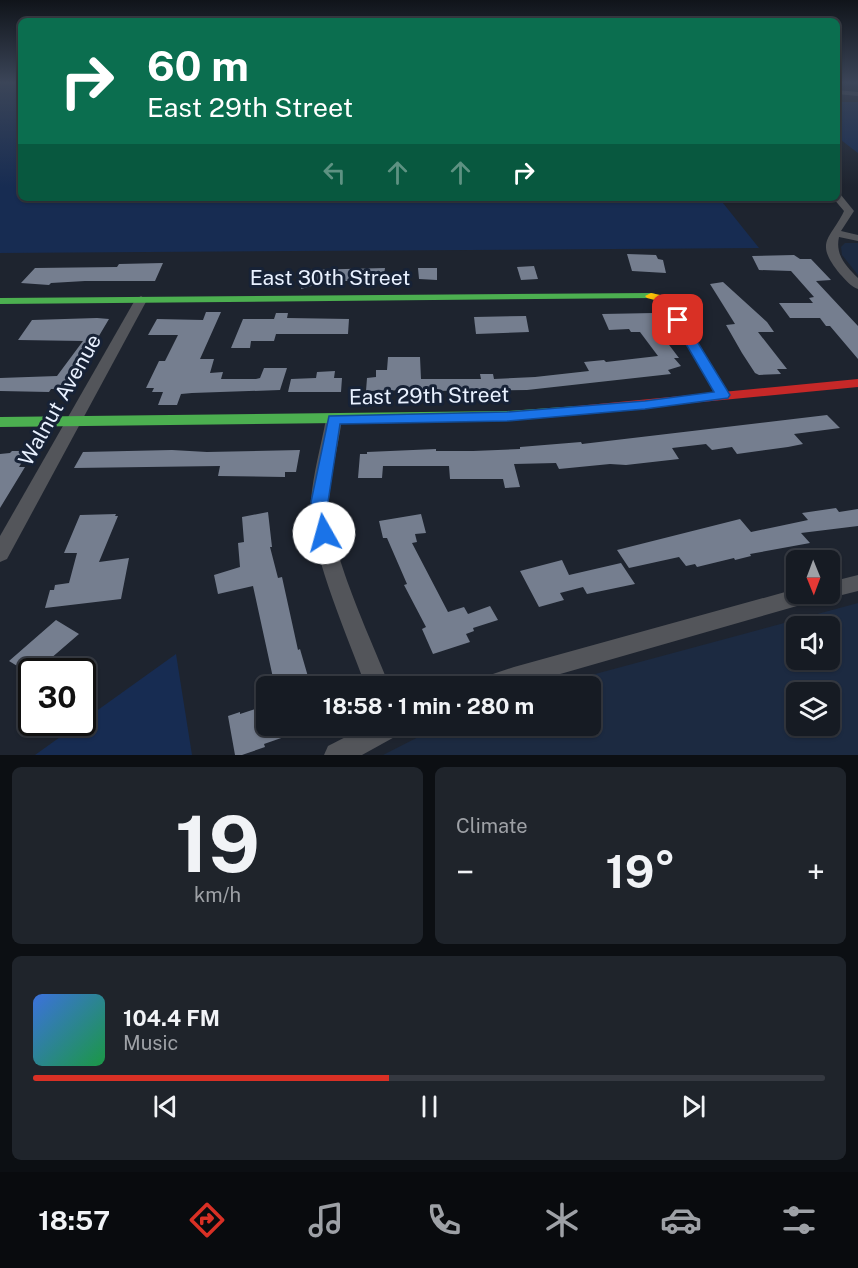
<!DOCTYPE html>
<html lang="en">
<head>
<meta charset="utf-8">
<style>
	:root { --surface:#161b23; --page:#1f242b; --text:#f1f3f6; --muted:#9ea1a6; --line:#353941; --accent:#d93025 }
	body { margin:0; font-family:"Public Sans",sans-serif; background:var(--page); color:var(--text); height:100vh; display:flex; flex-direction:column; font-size:22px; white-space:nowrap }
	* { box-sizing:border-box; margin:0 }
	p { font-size:20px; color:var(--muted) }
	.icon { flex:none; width:33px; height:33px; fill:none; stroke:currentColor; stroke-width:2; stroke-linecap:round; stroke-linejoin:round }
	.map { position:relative; height:755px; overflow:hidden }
	.side { display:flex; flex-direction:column; gap:12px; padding:12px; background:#0c0f13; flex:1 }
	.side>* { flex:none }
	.banner { position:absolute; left:18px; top:18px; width:822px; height:183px; border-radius:9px; box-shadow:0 2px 4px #0004,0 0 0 2px var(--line); background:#0b6e4f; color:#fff; overflow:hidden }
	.needle { width:39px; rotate:179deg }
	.controls { position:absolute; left:786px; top:550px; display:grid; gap:12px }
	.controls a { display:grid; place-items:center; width:54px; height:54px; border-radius:9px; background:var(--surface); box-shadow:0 2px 4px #0004,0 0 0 2px var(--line); font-size:30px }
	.speed { position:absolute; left:18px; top:658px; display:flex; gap:12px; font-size:30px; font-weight:700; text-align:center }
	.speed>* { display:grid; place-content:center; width:78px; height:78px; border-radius:50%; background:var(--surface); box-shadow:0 2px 4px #0004,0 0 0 2px var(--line); line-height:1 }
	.speed .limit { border:3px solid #111; border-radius:9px; background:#fff; color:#111 }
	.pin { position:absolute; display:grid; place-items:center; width:51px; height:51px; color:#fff; margin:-26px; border-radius:12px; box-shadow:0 3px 9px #0006 }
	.me { position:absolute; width:66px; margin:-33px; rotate:353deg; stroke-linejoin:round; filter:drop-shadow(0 0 4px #0008) }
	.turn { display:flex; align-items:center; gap:21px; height:126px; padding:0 30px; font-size:27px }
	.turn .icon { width:78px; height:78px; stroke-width:2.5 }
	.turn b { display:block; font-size:42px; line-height:51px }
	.lanes { display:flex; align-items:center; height:57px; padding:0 30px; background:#0003; justify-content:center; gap:30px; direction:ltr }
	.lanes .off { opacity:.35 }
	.big { font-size:45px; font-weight:700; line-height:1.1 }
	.side .widget { flex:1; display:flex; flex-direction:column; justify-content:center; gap:9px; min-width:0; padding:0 21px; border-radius:9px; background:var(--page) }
	.side .dial { align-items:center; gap:0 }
	.dial b { font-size:78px; line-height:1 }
	.song { display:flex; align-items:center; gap:18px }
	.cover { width:72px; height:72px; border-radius:9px; background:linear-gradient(135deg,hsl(220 70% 55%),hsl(140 70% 35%)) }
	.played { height:6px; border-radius:3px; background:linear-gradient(90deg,var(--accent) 45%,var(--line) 45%) }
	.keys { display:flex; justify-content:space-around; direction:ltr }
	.heat { display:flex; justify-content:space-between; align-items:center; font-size:33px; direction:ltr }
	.side .tiles { flex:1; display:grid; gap:12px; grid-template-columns:1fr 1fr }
	.widget:last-child { grid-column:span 2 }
	.trip { position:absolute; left:256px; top:676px; width:345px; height:60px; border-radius:9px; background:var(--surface); box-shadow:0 2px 4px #0004,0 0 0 2px var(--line); font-weight:700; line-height:60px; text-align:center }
	.dock { display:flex; height:96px; justify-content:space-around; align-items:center; background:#090b0e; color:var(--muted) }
	.dock .icon { width:42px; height:42px }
	.dock .active { color:var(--accent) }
	.dock b { font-size:27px; color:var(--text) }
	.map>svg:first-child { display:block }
	.built { fill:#1c2a41; fill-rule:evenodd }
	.green { fill:#172c52 }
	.building { fill:#757e8f }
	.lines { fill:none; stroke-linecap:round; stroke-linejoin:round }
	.street { fill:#53555a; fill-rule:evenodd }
	.fast { fill:#4caf50; fill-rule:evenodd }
	.slow { fill:#ffc107; fill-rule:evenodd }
	.jam { fill:#c62828; fill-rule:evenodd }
	.rail-casing { stroke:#585c64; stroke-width:4 }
	.rail { stroke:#172236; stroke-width:2; stroke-dasharray:8; stroke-linecap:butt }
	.route { fill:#1a73e8; stroke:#114b97; stroke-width:1.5 }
	.labels { text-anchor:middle; stroke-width:6; stroke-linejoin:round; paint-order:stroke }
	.street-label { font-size:21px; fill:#e9f1ff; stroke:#172236 }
</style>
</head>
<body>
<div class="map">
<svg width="858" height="755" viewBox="0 0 858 755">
	<rect width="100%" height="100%" fill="#1e242f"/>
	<g class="built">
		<path d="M845,243H858V275L842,255L841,247Z"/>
		<path d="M858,603V755H383L440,726H591V687H547ZM796,627H830V660H796ZM796,693H830V726H796Z"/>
	</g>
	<g class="green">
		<path d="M0,82H21V198H719L759,248L0,253Z"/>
		<path d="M837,102H858V153L837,137Z"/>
		<path d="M176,654L192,755H35Z"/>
	</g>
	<g class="building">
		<path d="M627,254L656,255L658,259L663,260L666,273L632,271Z"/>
		<path d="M794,255L800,259H811L831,280L816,281L858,326V359L830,326H826L820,318H790L779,303H813L809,298L814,297L791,271L759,270L752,256Z"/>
		<path d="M163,263L155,281H85L51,283L49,285L21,283L35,268L117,267L119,264Z"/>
		<path d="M534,266L538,279L521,280L517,267Z"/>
		<path d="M385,268L383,281H341L342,277L301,289L306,270Z"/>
		<path d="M418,268H437V280L419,279Z"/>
		<path d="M723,282L767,322L774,332H758L787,369H777L781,374L759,375L755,373L742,353L726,325L735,324L710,284Z"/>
		<path d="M206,312H221L200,359H214L210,373L223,372L221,379H256L260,378L264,368H287L280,390L192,393L181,394L177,405H158L163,392H152L154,388H146L159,361H165L178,335H148L157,319L203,320Z"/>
		<path d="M276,313H288L287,318L349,319L348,334H276L274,341H251L250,348H231L243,319H274Z"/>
		<path d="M654,313L663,329H657L679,358H674L681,366L668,370L671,374L527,390L424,391V399H411V390L366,391L367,378L376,377V370H387L388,357H420L421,379H481L480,374H493L494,379L535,377L589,371L584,362L604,360L606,362L658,356L640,332H631L629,329L609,330L602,314Z"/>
		<path d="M526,316L529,332L476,334L474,317Z"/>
		<path d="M97,318L109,319L77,373H73L63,389H51L49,392L0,391V378L57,376L83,341L18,340L32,320Z"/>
		<path d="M335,371L334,378H342L341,392H288L291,379L316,378L317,372Z"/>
		<path d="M827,415L840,428L794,434L803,444L788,447L737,454L732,447L712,450L706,444L672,448L679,459L626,465L610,464L559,469L556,463L514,464L520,487L505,488L503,479H450L449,466H383L382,478H358L360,454H367V452L436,449V451H473L520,449V447L581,442L582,444Z"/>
		<path d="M172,450L207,452L300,450L296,472H285V477L218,476L220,466L74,468L83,452Z"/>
		<path d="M12,451H29L19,467H25L0,508V454L10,453Z"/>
		<path d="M836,508L839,512L858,509V526L801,533L810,543L750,554L751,556L735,560L734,558L697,567L695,564L686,566L679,557L629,568L617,550L740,519L751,532L808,520L802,513Z"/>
		<path d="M268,512L272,547H270L278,578L282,577L298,650L300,649L311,687H275L253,586L218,594L214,575L240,567L238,543L244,542L242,517Z"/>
		<path d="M116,514L115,516H118L99,562L129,558L121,599L45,608L50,590H54L55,585L69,583L77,553H64L80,515Z"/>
		<path d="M421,514L426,533L415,534L417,542L412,543L448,612L464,607L468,614L490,606L498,620L473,628L474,631L466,634L470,642L433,654L422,629L426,627L404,585L407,584L387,538H383L379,521Z"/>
		<path d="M562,560L569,575L621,563L635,584L587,594L583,587L560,593L564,600L539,607L520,571Z"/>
		<path d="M56,620L79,634L35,672H32V675L9,661Z"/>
		<path d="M267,705V726H309L310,728L264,744L265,747L242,755H235L228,716L240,712V714Z"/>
	</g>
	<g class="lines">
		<g class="street">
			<path d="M837,90L858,92V96L837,94Z"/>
			<path d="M837,194L841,195L854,211L841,231L858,235V241L839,237C835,255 846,266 858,278V289C851,287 845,279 840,274C813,241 831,239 844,211L833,198H837Z"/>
			<path d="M141,296L147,300L7,559L0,562V536L135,300Z"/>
			<path d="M334,414L342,419C338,446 331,473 329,500C327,547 372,641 390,687H366C349,639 308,549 311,501C313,474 321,446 326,419Z"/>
			<path d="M858,575V591L830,598L823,596L822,594H830V582Z"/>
			<path d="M796,589V594H821L818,600L811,602L515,687H474L478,679L514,667Z"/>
			<path d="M367,726H403L400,734L362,755H324L328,746Z"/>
		</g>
		<g class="fast">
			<path d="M651,293L655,294L657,296L655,298L0,304V298Z"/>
			<path d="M577,406L584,410L582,413L507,421L0,427V417L507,411Z"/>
		</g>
		<path class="slow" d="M651,293L670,297L730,395L728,398H718L662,302L647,298L645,296Z"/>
		<path class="jam" d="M858,379V387L577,414L570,410L577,406Z"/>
		<defs>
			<path id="rail" d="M848,82H858"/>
		</defs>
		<use href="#rail" class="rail-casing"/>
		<use href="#rail" class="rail"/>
	</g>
	<linearGradient id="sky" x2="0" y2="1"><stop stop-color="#10141a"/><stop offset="0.44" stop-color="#3b4558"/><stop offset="1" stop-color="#3b4558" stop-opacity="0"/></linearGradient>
	<rect width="858" height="187" fill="url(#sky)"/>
	<path class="route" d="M678,316L684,320L730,395L728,398L645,409L507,421L340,424L328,502L332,533L330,538L324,540L318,538L311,502L329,416L507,412L645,401L714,392L672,320Z"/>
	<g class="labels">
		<g class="street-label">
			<text x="330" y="285">East 30th Street</text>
			<text transform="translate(429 396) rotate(-1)" y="7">East 29th Street</text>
			<text transform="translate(60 400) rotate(-61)" y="7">Walnut Avenue</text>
		</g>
	</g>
</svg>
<div class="controls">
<a><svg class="needle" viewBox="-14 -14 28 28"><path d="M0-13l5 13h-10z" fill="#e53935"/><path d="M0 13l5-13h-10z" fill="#9ea1a6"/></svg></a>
<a><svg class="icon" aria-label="sound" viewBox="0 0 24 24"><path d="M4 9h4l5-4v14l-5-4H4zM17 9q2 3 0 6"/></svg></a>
<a><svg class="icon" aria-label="layers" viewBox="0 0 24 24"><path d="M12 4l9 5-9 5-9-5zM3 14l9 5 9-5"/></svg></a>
</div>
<div class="speed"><div class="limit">30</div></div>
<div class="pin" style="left:678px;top:320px;background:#d93025"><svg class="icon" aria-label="arrive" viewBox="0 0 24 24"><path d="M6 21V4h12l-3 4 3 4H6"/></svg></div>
<svg class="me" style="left:324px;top:533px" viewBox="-20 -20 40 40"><circle r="19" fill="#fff"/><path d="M0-13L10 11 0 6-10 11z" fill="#1a73e8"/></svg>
<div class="trip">18:58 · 1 min · 280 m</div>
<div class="banner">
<div class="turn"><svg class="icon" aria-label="right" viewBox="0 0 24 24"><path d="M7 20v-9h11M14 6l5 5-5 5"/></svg><div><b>60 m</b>East 29th Street</div></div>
<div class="lanes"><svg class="icon off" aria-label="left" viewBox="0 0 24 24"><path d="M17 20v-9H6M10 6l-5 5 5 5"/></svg><svg class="icon off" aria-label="ahead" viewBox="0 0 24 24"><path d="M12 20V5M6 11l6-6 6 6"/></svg><svg class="icon off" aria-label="ahead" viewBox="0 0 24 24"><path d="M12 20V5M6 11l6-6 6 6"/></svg><svg class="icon" aria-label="right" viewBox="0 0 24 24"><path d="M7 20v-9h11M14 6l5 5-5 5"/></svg></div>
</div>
</div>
<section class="side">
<div class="tiles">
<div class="widget dial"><b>19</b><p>km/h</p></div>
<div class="widget"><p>Climate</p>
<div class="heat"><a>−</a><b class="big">19°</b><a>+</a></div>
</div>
<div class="widget">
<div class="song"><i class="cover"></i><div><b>104.4 FM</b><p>Music</p></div></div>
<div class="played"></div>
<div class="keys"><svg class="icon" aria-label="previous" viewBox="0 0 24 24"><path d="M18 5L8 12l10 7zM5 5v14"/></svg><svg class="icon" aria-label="pause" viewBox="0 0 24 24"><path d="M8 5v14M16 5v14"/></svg><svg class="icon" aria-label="next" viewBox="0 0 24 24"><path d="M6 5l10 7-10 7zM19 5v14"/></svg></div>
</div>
</div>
</section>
<nav class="dock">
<b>18:57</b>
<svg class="icon active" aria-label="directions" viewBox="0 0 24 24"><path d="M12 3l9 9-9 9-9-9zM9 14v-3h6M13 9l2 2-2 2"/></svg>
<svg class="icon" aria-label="music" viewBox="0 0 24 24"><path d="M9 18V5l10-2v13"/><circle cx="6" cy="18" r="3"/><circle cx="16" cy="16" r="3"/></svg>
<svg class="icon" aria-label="phone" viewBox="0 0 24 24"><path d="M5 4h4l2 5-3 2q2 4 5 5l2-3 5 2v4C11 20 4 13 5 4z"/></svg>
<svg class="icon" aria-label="climate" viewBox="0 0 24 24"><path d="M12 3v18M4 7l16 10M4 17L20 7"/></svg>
<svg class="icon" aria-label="car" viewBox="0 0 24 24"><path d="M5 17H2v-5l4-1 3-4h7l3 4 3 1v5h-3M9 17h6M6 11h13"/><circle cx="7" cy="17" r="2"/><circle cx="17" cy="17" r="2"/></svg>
<svg class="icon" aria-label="filters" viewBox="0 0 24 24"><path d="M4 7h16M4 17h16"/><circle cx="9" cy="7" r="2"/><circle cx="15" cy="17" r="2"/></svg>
</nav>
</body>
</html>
